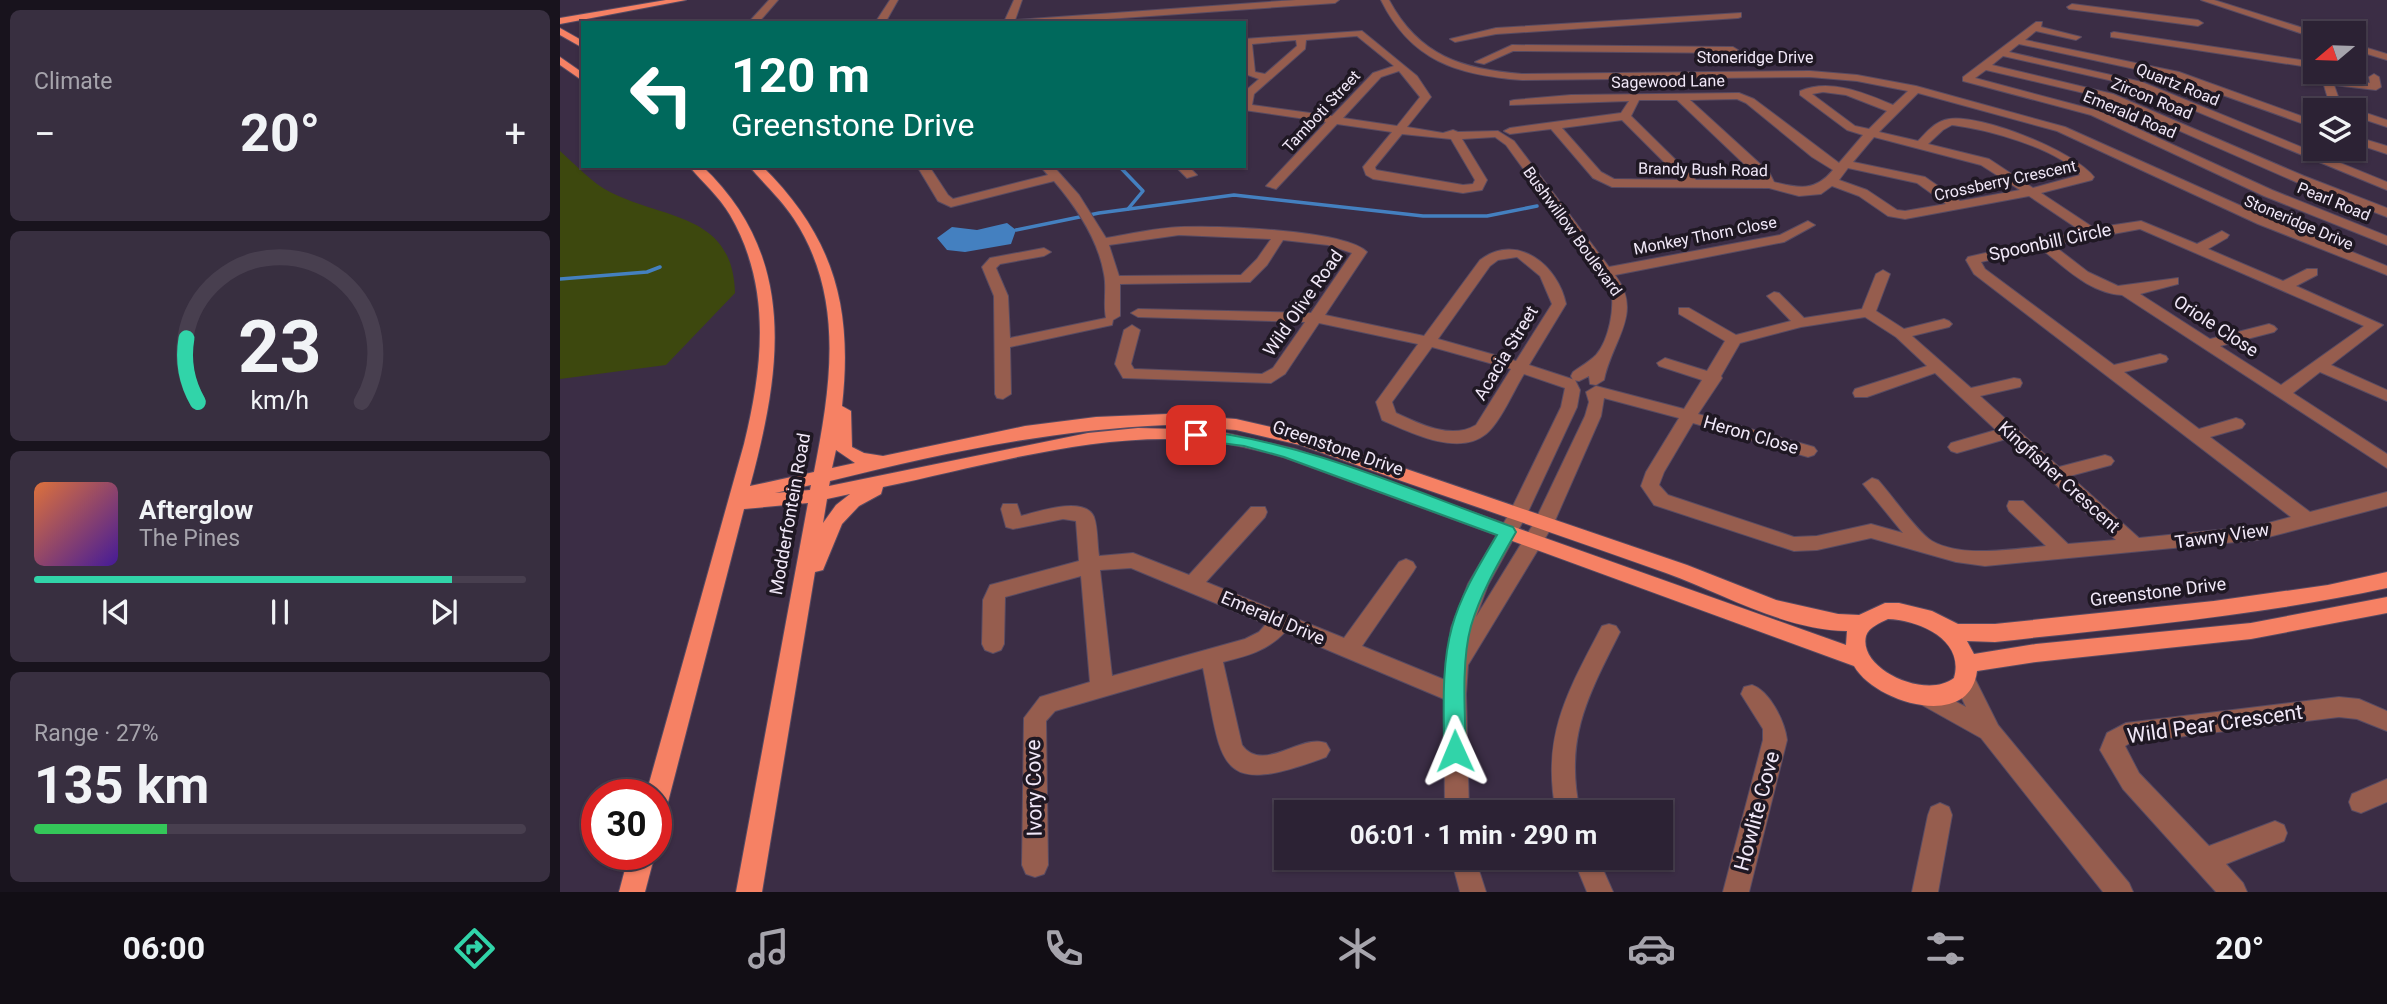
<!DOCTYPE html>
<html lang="en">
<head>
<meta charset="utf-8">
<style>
	:root { --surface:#2c2234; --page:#382f40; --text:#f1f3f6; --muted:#a6a4ac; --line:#483f4f; --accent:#31d4a9 }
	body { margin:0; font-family:Roboto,sans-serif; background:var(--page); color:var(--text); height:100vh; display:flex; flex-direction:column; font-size:26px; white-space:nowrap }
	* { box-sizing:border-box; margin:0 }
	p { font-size:23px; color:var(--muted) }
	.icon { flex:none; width:38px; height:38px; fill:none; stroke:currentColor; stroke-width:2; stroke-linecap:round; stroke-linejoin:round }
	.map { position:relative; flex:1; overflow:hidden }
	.sheet { display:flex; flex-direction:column; gap:10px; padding:10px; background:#18131d; width:560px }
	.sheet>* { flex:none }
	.guide { position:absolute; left:21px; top:21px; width:665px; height:147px; border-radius:0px; box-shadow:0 2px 5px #0004,0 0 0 2px var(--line); background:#00695c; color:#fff; overflow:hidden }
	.needle { width:46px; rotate:251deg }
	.controls { position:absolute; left:1743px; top:21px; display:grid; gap:14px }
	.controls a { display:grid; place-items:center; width:63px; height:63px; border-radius:0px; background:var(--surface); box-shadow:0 2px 5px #0004,0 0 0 2px var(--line); font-size:35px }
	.speed { position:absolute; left:21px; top:779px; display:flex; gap:14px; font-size:35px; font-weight:700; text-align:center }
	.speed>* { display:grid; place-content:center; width:91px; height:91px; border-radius:50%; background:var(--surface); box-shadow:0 2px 5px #0004,0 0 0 2px var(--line); line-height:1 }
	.speed .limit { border:10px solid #d22; background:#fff; color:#111 }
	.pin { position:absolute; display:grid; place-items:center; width:60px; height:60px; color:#fff; margin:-30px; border-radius:14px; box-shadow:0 4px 10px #0006 }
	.me { position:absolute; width:77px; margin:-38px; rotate:359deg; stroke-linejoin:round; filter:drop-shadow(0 0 5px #0008) }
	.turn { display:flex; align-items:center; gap:24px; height:147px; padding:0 35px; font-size:32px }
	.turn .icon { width:91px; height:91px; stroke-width:2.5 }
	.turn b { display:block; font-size:49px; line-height:60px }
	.big { font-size:52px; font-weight:700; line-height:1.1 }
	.sheet .card { flex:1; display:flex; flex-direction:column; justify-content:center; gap:10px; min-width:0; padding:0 24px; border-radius:10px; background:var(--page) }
	.sheet .dial { align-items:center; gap:0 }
	.dial svg { height:182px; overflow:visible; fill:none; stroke:var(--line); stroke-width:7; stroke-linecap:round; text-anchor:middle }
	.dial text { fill:var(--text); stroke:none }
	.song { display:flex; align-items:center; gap:21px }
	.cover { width:84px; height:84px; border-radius:10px; background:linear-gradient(135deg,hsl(20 70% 55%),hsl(260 70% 35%)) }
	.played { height:7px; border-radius:4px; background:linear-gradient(90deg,var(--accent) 85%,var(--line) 85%) }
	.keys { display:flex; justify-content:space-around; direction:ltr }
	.heat { display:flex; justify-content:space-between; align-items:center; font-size:38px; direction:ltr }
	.charge { height:10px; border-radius:5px; background:linear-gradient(90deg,#34c759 27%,var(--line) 0) }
	.trip { position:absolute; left:714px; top:800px; width:399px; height:70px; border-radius:0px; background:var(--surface); box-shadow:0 2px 5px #0004,0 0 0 2px var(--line); font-weight:700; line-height:70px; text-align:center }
	.tab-bar { display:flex; height:112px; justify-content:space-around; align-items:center; background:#120e15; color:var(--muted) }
	.tab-bar .icon { width:49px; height:49px }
	.tab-bar .on { color:var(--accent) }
	.tab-bar b { font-size:32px; color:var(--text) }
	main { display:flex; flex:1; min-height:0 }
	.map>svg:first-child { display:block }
	.green { fill:#3d480e }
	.water { fill:#4480c0 }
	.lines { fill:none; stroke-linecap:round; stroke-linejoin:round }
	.stream { stroke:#4480c0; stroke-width:3.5 }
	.minor-casing { stroke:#584b62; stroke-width:2 }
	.major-casing { stroke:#584b62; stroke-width:2 }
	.minor { fill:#965d4e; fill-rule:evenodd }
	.major { fill:#f68164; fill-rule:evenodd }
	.route { fill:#31d4a9; stroke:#208a6e; stroke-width:2 }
	.labels { text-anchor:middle; stroke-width:7; stroke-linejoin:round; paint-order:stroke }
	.far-street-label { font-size:16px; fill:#f1e8f8; stroke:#1f1823 }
	.street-label { font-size:18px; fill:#f1e8f8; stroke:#1f1823 }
	.near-street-label { font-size:21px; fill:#f1e8f8; stroke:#1f1823 }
</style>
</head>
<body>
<main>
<section class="sheet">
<div class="card"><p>Climate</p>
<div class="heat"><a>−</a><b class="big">20°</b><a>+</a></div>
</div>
<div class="card dial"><svg viewBox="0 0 100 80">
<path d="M14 69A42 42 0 1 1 86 69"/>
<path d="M14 69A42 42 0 0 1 9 41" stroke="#31d4a9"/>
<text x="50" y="56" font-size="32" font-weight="700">23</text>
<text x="50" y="72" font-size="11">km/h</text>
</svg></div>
<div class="card">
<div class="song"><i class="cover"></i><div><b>Afterglow</b><p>The Pines</p></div></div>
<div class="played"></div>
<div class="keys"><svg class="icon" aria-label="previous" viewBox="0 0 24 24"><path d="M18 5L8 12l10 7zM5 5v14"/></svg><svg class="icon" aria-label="pause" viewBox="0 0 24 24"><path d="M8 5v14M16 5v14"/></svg><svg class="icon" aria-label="next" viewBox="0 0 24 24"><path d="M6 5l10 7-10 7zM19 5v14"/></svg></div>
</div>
<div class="card"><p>Range · 27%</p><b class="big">135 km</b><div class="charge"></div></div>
</section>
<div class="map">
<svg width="1827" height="892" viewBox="0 0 1827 892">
	<rect width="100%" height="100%" fill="#3b2d45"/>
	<path class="green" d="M0,151C15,164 32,183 50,192C105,220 173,213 175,293L106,365L0,379Z"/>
	<path class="water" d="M447,223L456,230L451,244L405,252L387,250L377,238L392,227L417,230Z"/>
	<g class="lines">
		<g class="stream">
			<path d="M559,166L583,191L568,209"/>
			<path d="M456,230L539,213L674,195L863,216H927L977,206"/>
			<path d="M0,279L87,272L100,267"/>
		</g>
		<defs>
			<g id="minor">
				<path d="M209,0H218L198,23H188Z"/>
				<path d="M330,0H338L325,23H315Z"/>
				<path d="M454,0H462L455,20L736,0H779L775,3L490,23H441L445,20Z"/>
				<path d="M821,0H829C859,56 902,69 962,74L1250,71L1297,75L1356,86L1505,127L1708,218L1827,266V275L1698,224L1497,131L1358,93L1319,132L1358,141C1367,132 1375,121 1389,119C1421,114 1514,151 1534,177L1532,180L1481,193L1534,228L1581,221L1637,244L1662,231L1669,235L1667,238L1648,249L1723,281L1747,269H1757V275L1736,286L1823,325L1771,365L1827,390V401L1760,372L1733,393L1827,454V468L1562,295C1529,293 1505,267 1480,248L1421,262L1425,269L1554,365L1600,354L1606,356L1608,359L1606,362L1564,372L1639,429L1676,418L1682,420L1685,424L1682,428L1650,437L1750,512L1827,492V506L1697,540L1425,566L1396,562L1311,538L1257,550L1234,551L1094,505L1081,486L1086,472L1119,418L1044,398L1041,416L993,525L908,665L906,694L909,812H885L884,699L725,632C707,651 687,656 663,662L682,745C703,774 741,733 766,743L770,750L766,757C655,799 663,766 643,668L495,711L486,721L488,865L484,874L475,877L466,874L462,865L464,718L480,697L530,682L521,576L445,597L444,644L441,650L433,653L425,650L422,644L423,600L430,585L519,561L516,521L503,519L453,529L446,527L441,509L443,504H457L461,516C477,512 525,495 534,517C538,528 537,544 539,556L573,553L629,575L691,507H705L707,512L705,517L646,582L784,638L839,562L846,559L853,562L856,567L853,572L802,646L885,680L891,628L908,584L949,514L1001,407L1005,388L964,374C954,390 940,423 926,434C898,457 849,432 822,420L816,402L858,344L759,323L725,374L711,383L563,378L555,364L564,330L572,325L580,330L571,364L574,369L702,374L713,368L745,322L578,317L571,313L578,309L751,313L792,253L768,245L723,240L707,265L690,282L560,284V316L553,320L552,325L450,347L451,394L443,399L437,398L435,394L434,296L422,267L430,258L484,248L491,252L484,256L440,264L436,268L448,296L450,338L546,318C543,304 547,288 544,274C538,239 517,208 494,181L391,207L378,201L357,166H369L388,195L393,199L488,175L480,166H493L519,195L546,238C570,234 596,228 621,227C656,226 784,229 807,252L765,315L864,336L920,260C957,232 998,265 1006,304L969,365L1015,380L1020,390L1017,407L967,514L928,585L916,617L974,523L1025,416L1029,402L1026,392L1036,386L1124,409L1142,380L1099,366L1097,363L1105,358L1147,371L1165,341L1119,314V308H1129L1176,335L1231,321L1207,296L1214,292L1219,293L1244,318L1302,309L1316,274L1323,270L1330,274L1316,311L1344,329L1384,319L1389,321L1392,324L1389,327L1352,336L1411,388L1454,378L1460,379L1462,383L1460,387L1420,396L1499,467L1545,455L1551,457L1554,461L1551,465L1510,476L1579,538L1697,526L1731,517L1414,274L1406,260L1408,257L1521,231L1469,196L1345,219L1328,216L1299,196L1272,186L1261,194L1239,196L1209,188L1052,187L1033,178L991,129L950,134L944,131L950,128L1061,113L1069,101L950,105V101L954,100L1011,95L1179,93L1194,99L1279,163L1303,135L1287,130L1240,95V91C1270,78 1305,93 1333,105L1348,91L1297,81L1250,77L962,80C897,75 851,61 821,0ZM1263,92L1286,95L1327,111L1309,129L1295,126L1252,94ZM1177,99L1186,103L1252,157L1273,170C1255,192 1239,188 1214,182L1209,172L1130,100ZM1079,100H1117L1201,180H1136L1071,116ZM1062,120L1122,180L1054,179L1041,172L1002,128ZM1392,125C1426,129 1497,148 1520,175L1473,188L1429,159L1368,144L1383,130ZM1314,137L1421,165L1460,190L1400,201L1365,177L1293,162ZM1288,168L1357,183L1386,204L1345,211L1337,210L1307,190L1279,180ZM1580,229L1804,326L1721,385L1660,346L1714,332L1717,329L1714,326L1709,324L1650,339L1580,294L1618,284V278L1558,286L1528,272L1493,245ZM619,235L711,239L697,259L681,275L559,276L549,245ZM957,257L980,276L992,304L956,361L878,339L930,266L938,260ZM1305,317L1336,337L1367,366L1295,389L1293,393L1295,397H1307L1375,373L1436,430L1391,443L1388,447L1391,451L1397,453L1446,439L1556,540L1508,544L1463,501H1449L1447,506L1449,511L1486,546C1453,549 1402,558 1372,541C1359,534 1330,493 1318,480L1312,478L1303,484L1343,533L1311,524L1257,536L1234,537L1108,495L1099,485L1104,472L1133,423L1248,457L1254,455L1257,451L1254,447L1138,414L1162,378L1161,376L1180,343L1241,327ZM872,347L951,369L916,425C891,440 860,424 836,413L832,402ZM571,568L706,624L699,632L685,639L552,676L540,570Z"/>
				<path d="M1641,0H1654L1759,33H1755V38Z"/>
				<path d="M1512,4L1638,20L1643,23L1638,26L1509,9L1507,7Z"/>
				<path d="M1181,13V17L1178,18L936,34L895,42L890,39L936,28Z"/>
				<path d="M1476,22H1482L1481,27L1521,37L1516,40L1476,31L1465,40L1619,72L1755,121V128L1612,77L1459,44L1449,52L1582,82L1827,182V190L1575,86L1443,56L1432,65L1553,94L1744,176L1827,208V217L1736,182L1545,98L1426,70L1415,78L1539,111L1712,190L1827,236V245L1704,196L1531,115L1403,81V77Z"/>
				<path d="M802,31L857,76L871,97L847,127L883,133L893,130L898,132L938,131L954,141L1049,267L1220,235L1248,221L1255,225L1224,242L1055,275C1084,313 1052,340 1044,380L1036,385L1030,384L1029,376L1019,381L1013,380L1011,376L1013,372C1020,367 1030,361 1036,355C1049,340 1055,308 1051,289L946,145L935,137L902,139L927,180L922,190L903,193L813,179L806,175L803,167L832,132L777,124L716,189L706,186L766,122L684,110V92L699,79L685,74L684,39ZM797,36L834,66L813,73L772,116L692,105L694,94L745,49L746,40ZM736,40L737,46L705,74L695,72L692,44ZM839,71L860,97L837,126L783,118L821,77ZM842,134L891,139L915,180L913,184L903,185L816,170L815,167Z"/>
				<path d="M1554,32L1755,62V68L1551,37V33Z"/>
				<path d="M1794,44L1827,54V60L1794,50Z"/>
				<path d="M952,45L1173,47L1178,50L1173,53L953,51L924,64L915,62Z"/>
				<path d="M1760,72H1770L1772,78L1810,83L1809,77L1814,74L1819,77L1821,87L1816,90L1774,85L1781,105L1789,107L1790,110L1749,104V100L1769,102Z"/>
				<path d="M1794,109L1827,120V127L1794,116V110H1790Z"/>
				<path d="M1794,136L1827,146V154L1794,143Z"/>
				<path d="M615,166H628L637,175L627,178Z"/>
				<path d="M1049,624L1056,626L1060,632C1028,696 1004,738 1020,812H996C981,736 1008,691 1042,626Z"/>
				<path d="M1404,671L1412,673L1438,725L1569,883L1573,892H1543L1421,738L1362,705L1359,698L1362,691L1370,688L1406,707L1393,680L1396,673Z"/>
				<path d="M1192,685C1210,691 1225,722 1227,740L1189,892H1163L1203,740V729L1181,694L1184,687Z"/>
				<path d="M1779,697L1799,699L1827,711V731L1797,719L1779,717L1570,743L1565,746L1579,773L1649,846L1715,821L1724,825L1727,833L1724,841L1666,864L1683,883L1687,892H1656L1563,789L1540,750L1547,733L1566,723Z"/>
				<path d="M1827,779V802L1801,813L1792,810L1789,802L1792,794Z"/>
				<path d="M1380,803L1389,807L1392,815L1378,892H1352L1368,815L1371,807Z"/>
				<path d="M891,858H915L926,892H900Z"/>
				<path d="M1013,858H1038L1053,892H1027Z"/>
			</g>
			<g id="major">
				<path d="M106,0H126L0,24V18Z"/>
				<path d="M0,28L23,41V48L0,35Z"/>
				<path d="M0,57L23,73V81L0,65Z"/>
				<path d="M129,166H142C239,257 221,371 190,486L254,472C271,386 285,297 234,219C221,199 204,184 189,166H202C274,237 293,307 282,406L291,411L292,447L304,453L323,456L465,426L536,417L607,414L676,419L750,436L1127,565L1216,600L1278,614L1299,615L1325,603H1339L1372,611L1398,624H1435L1654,601L1768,585L1827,572V588C1698,616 1566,627 1435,642L1407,641L1414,654L1476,644L1691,623L1827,597V613L1691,639L1476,662L1417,671C1410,731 1315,703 1294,666L723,457C701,451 679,445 656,442C547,428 429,465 323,487L321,494L299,506L282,524L263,570L255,572L202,892H176L248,503L184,509L108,802L105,810L96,813V794H86L184,444C203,367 212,287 170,215C159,196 143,183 129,166ZM607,425L676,430L740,445C862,489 984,529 1106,573C1164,594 1224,630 1287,631L1286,645L735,449L653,430L578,428L528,433L269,486L270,481C383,453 490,430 607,425ZM276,450L295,463L272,468ZM251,485L250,490L215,493ZM290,494L276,505L263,523L267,499ZM1328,619C1358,620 1405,639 1394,678C1366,700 1298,669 1306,636C1309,627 1320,623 1328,619Z"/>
				<path d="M69,854H95L85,892H59Z"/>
			</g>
		</defs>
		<use href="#minor" class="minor-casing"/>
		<use href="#major" class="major-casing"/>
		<use href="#minor" class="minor"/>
		<use href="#major" class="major"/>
	</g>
	<path class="route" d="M636,430C746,442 850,490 953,527L956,532C939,562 921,592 911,626C901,662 905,713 906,751L902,758L895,761L887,758L884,751C884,711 881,666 892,627C901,594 920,564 937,535L724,457L684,446L630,439L628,435Z"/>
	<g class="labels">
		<g class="far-street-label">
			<text x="1195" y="63">Stoneridge Drive</text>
			<text transform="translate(1108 81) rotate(-1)" y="6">Sagewood Lane</text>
			<text transform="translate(1618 84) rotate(22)" y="6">Quartz Road</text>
			<text transform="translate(1592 98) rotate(22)" y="6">Zircon Road</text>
			<text transform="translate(761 111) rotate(-47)" y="6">Tamboti Street</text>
			<text transform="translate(1570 114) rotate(23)" y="6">Emerald Road</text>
			<text transform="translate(1143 169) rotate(1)" y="6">Brandy Bush Road</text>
			<text transform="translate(1445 180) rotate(-12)" y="6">Crossberry Crescent</text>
			<text transform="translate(1774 201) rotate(22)" y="6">Pearl Road</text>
			<text transform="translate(1739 222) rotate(23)" y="6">Stoneridge Drive</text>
			<text transform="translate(1013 231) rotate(54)" y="6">Bushwillow Boulevard</text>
			<text transform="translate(1145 235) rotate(-11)" y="6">Monkey Thorn Close</text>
		</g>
		<g class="street-label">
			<text transform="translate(1490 242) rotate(-12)" y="6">Spoonbill Circle</text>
			<text transform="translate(743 303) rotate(-55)" y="6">Wild Olive Road</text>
			<text transform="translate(1656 326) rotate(33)" y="6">Oriole Close</text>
			<text transform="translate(946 353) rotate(-59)" y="6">Acacia Street</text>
			<text transform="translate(1191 435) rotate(16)" y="6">Heron Close</text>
			<text transform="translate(778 448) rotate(19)" y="6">Greenstone Drive</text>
			<text transform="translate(1499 477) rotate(42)" y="6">Kingfisher Crescent</text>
			<text transform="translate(230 514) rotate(-80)" y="6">Modderfontein Road</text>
			<text transform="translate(1662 536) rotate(-8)" y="6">Tawny View</text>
			<text transform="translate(1598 592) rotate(-7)" y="6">Greenstone Drive</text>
			<text transform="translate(713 618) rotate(23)" y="6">Emerald Drive</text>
		</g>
		<g class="near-street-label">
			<text transform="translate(1655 724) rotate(-8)" y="7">Wild Pear Crescent</text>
			<text transform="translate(474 788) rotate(-91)" y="7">Ivory Cove</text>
			<text transform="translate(1197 811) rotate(-75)" y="7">Howlite Cove</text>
		</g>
	</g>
</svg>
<div class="controls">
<a><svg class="needle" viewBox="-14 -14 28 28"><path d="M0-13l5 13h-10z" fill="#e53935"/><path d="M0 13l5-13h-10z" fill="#a6a4ac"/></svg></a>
<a><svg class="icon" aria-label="layers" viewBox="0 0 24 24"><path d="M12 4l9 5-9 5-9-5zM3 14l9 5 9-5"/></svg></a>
</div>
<div class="speed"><div class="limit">30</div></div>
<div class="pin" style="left:636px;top:435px;background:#d93025"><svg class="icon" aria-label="arrive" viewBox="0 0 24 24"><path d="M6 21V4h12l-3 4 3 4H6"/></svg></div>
<svg class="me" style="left:895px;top:751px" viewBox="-20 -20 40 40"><path d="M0-17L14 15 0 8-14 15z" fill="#31d4a9" stroke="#fff" stroke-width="4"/></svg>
<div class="trip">06:01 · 1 min · 290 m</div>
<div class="guide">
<div class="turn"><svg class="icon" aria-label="left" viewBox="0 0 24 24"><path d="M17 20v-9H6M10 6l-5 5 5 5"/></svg><div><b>120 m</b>Greenstone Drive</div></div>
</div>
</div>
</main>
<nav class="tab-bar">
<b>06:00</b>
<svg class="icon on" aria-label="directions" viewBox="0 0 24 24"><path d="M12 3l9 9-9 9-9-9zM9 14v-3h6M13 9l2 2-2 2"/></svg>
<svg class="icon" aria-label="music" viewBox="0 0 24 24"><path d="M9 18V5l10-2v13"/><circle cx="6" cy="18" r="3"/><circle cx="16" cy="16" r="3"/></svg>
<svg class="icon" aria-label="phone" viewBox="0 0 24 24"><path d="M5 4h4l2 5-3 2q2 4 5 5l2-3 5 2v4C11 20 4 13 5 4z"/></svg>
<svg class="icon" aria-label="climate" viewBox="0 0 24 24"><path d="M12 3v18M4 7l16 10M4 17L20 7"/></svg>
<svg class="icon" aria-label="car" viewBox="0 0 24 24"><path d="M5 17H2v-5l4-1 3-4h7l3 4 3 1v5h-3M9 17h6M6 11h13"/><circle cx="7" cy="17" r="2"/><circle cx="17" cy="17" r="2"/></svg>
<svg class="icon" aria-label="filters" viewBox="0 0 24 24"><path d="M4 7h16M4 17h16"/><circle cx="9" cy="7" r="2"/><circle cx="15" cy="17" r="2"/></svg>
<b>20°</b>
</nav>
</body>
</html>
